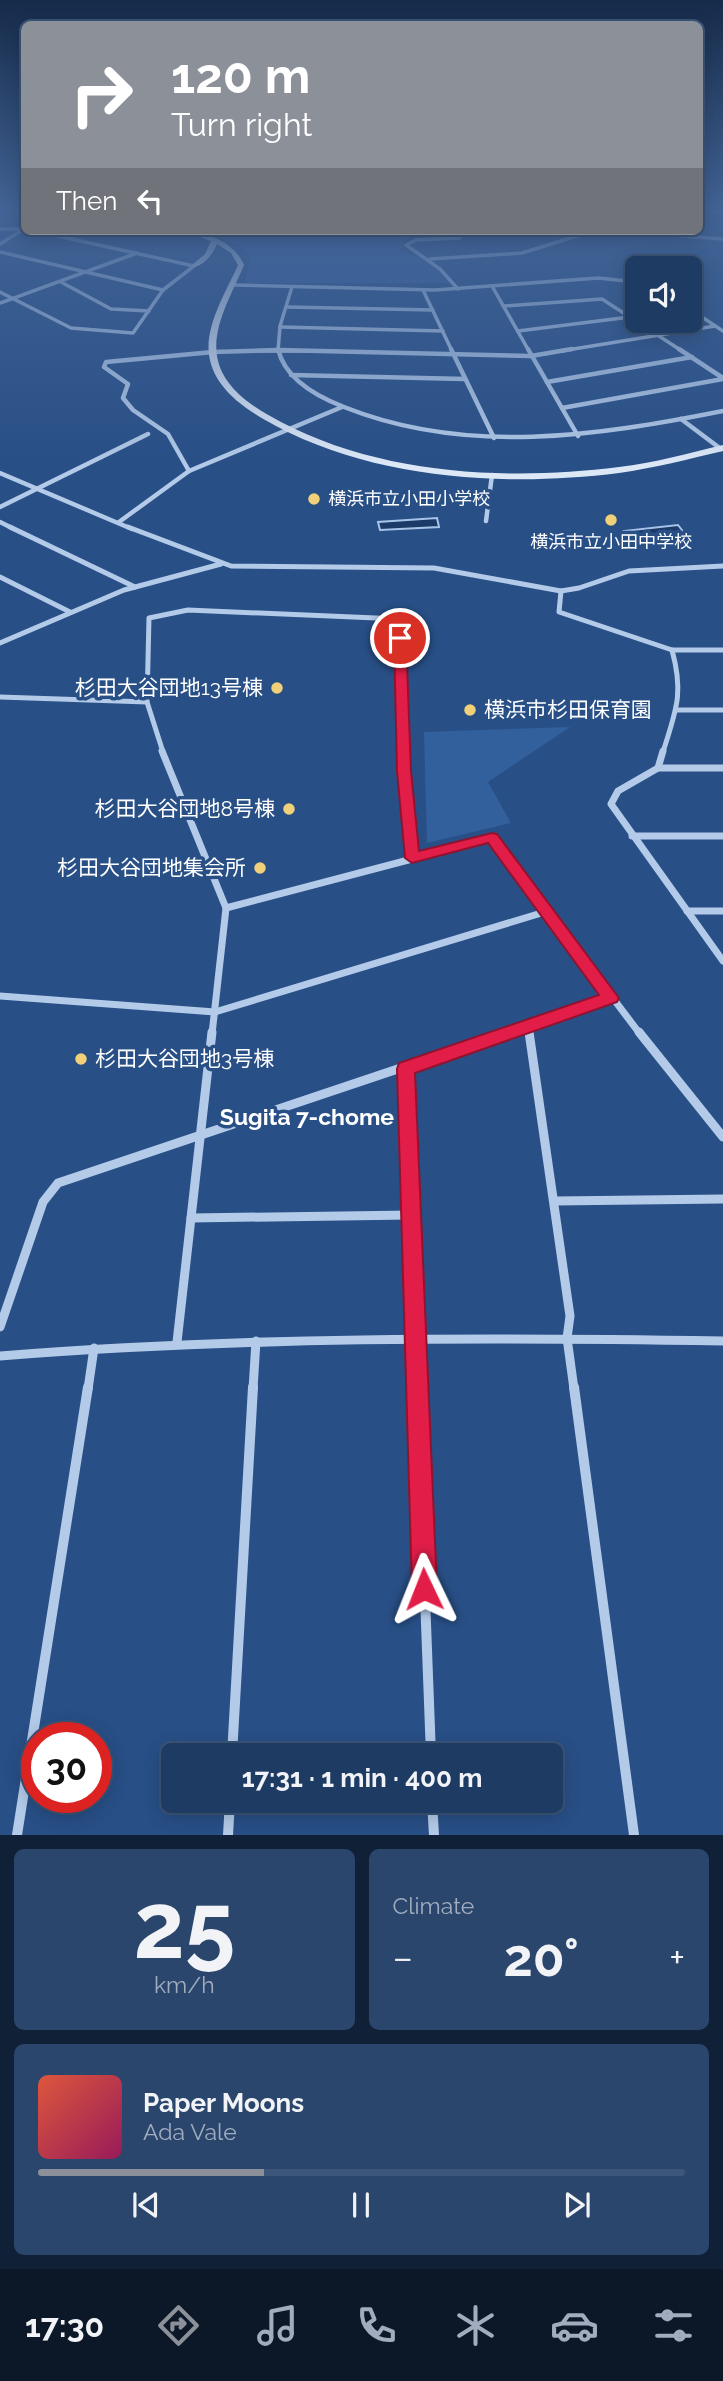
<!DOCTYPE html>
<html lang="en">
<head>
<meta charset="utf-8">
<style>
	:root { --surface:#1e3b64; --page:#2b466d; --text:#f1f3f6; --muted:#a1adbf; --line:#3c5578; --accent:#8c9099 }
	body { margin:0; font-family:Raleway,"Noto Sans JP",sans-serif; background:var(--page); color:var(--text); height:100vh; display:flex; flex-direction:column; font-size:26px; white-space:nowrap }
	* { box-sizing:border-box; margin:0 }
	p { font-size:23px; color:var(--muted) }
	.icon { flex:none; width:38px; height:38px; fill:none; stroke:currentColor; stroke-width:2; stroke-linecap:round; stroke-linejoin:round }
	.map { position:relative; height:1835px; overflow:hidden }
	.sheet { display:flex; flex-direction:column; gap:14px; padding:14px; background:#102037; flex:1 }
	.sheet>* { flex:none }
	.banner { position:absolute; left:21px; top:21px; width:682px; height:214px; border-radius:10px; box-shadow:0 4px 18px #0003,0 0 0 2px var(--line); background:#8c9099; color:#fff; overflow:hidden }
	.buttons { position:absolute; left:625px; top:256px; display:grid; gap:14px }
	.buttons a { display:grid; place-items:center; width:77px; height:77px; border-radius:10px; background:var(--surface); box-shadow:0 4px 18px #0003,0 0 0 2px var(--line); font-size:35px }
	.speed { position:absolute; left:21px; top:1722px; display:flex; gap:14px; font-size:35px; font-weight:700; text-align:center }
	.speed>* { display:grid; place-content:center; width:91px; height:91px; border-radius:50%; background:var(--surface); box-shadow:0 4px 18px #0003,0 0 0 2px var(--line); line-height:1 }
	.speed .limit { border:10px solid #d22; background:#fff; color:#111 }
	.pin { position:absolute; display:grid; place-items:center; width:60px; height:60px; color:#fff; margin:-30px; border:4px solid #fff; border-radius:50%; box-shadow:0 2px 7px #0007 }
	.me { position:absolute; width:77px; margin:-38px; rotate:358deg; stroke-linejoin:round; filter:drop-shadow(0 0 5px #0008) }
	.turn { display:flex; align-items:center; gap:24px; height:147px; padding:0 35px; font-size:32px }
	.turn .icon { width:91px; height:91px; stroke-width:2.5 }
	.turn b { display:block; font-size:49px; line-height:60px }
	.then { display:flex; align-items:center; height:66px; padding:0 35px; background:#0003; gap:14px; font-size:26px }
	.big { font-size:52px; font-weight:700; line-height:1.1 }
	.sheet .tile { flex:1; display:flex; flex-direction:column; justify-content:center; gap:10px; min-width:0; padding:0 24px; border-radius:10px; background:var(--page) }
	.sheet .dial { align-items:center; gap:0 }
	.dial b { font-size:91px; line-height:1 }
	.song { display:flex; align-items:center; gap:21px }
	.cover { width:84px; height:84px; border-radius:10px; background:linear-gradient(135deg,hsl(10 70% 55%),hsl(330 70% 35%)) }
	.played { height:7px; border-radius:4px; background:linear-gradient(90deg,var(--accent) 35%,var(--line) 35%) }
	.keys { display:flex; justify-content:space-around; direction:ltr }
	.heat { display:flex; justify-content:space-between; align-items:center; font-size:38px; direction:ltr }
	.sheet .tiles { flex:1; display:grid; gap:14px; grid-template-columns:1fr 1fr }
	.tile:last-child { grid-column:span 2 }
	.trip { position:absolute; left:161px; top:1743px; width:402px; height:70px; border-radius:10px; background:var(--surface); box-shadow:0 4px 18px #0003,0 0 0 2px var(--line); font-weight:700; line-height:70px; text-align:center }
	.tabs { display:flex; height:112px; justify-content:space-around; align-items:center; background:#0c1828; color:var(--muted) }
	.tabs .icon { width:49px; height:49px }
	.tabs .selected { color:var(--accent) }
	.tabs b { font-size:32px; color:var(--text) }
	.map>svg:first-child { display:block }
	.green { fill:#32609d }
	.water { fill:#1c3a67; stroke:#a7c4e8; stroke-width:2 }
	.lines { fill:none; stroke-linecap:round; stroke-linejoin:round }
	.street-far5 { stroke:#b3cae8; stroke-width:3.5 }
	.street-far4 { stroke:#b3cae8; stroke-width:4.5 }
	.street-far3 { stroke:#b3cae8; stroke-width:5 }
	.street-far2 { stroke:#b3cae8; stroke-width:7 }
	.street-far1 { stroke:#b3cae8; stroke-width:9 }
	.street { stroke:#b3cae8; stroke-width:10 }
	.secondary { fill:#dde8f7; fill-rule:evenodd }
	.route { fill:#e11d48; stroke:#92132f; stroke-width:2 }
	.poi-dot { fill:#f0d079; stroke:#284f86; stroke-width:2.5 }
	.labels { text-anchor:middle; stroke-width:7; stroke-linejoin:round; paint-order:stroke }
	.far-poi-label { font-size:18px; fill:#fff; stroke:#284f86; text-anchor:start }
	.poi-label { font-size:21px; fill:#fff; stroke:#284f86; text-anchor:end }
	.neighbourhood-label { font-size:23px; font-weight:bold; fill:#fff; stroke:#284f86 }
</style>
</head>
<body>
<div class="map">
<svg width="723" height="1835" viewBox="0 0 723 1835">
	<rect width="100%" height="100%" fill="#284f86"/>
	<g class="green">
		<path d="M204,231H408L400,251C418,257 441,265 450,283H248L245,281L250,259L245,248Z"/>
		<path d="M570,727L488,782L511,823L427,843L424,732Z"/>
	</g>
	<g class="water">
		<path d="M437,518L439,527L380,530L378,522Z"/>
		<path d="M678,525L688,538L634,544L624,531Z"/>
	</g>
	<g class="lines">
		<g class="street-far5">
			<path d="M708,209L723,212"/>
			<path d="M0,229H24"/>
			<path d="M35,231L194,266"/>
			<path d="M555,231L575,235"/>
			<path d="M619,231L723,239"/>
			<path d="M68,238L88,231"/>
			<path d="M0,244L24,229"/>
			<path d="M0,252L163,290"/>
			<path d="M430,259L522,253L593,231"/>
			<path d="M61,282L111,309L149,311"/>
			<path d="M233,285L435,290L598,278L637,282"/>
			<path d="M492,286L529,351"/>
			<path d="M458,289L440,269L406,245L416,240L460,238"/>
			<path d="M423,290L452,351"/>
			<path d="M0,292L71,328L133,333L163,290L194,266"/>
			<path d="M0,303L137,253"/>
			<path d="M503,306L602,299L682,351"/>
			<path d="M287,307L433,310"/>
			<path d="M690,309L723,331"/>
			<path d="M280,327L443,331"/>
			<path d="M518,331L630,317"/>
			<path d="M244,351H322"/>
			<path d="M278,351L280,326L292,287"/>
			<path d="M561,351L715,326"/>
		</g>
		<g class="street-far4">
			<path d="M278,349C285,379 318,397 344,407C467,456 597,436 723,411"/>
			<path d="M451,349L494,438"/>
			<path d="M528,349L578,436"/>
			<path d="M679,349L723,378"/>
			<path d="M291,375L465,379"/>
			<path d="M547,382L692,357"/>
			<path d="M562,408L723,379"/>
			<path d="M681,419L721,449"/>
			<path d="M189,471L168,434L133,410L123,398L128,384L104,367L106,362L213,352L278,350L531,356L572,349"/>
			<path d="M0,473L132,529"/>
			<path d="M0,507L148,434"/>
			<path d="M486,521L492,475"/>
			<path d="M0,522L14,529"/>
			<path d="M119,522L189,471L342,407"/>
		</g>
		<g class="street-far3">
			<path d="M10,527L135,587"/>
			<path d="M128,527L231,566L434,568L561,591L579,588L629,571L723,566"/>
			<path d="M0,577L70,612"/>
			<path d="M561,591L559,612L672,650H723"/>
			<path d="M0,643L124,590L221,564"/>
			<path d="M0,697L147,702"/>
			<path d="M676,710H723"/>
			<path d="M163,752L147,702L149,618L188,610L399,619L403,752"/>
			<path d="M663,752C676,710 684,694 672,650"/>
		</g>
		<g class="street-far2">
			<path d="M162,751L226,908L212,1034"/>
			<path d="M403,751L412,858"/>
			<path d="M663,751L658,768L618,791L611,804L723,961"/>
			<path d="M658,768H723"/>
			<path d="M632,836H723"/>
			<path d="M226,908L492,838L640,1034"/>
			<path d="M687,911H723"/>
			<path d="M0,996L215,1012L548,911"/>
			<path d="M528,1025L529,1034"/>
			<path d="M503,1034L611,998"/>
		</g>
		<g class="street-far1">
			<path d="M529,1032L570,1316L567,1338L574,1389"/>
			<path d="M639,1032L723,1137"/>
			<path d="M405,1069L417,1389"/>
			<path d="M555,1201L723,1199"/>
			<path d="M191,1218L411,1215"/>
			<path d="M0,1327L43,1202L58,1183L508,1032"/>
			<path d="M177,1342L212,1032"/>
			<path d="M0,1356C241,1337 482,1337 723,1341"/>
			<path d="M88,1389L94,1348"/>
			<path d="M253,1389L256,1341"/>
		</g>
		<g class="street">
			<path d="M417,1387L431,1755"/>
			<path d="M574,1387L634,1835"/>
			<path d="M232,1755L253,1387"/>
			<path d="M432,1801L434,1835"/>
			<path d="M17,1835L88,1387"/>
			<path d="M228,1835L230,1801"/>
		</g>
		<path class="secondary" d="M184,231C207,231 235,243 244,265C233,292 212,326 217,356C222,388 254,408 281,422C382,475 508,481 619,467C654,463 689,453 723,445V451C689,459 654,468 619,473C507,487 378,480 276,426C248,411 214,390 209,355C205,325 226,292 238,265L231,253L217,244C213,254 203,267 192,267V265L205,254L211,241Z"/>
	</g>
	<linearGradient id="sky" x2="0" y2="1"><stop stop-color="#162b4a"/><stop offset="0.45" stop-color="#426395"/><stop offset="1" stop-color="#426395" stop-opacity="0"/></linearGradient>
	<rect width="723" height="466" fill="url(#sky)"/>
	<path class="route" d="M400,635L406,638L411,771L419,851L492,833L497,834L619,998L617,1002L415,1073L437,1589L433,1598L424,1601L416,1598L412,1589L397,1069L399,1063L599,995L488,843L412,863L405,858L397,771L394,638Z"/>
	<g class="poi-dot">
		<circle cx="314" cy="499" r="7"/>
		<circle cx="611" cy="520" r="7"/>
		<circle cx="277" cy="688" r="7"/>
		<circle cx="470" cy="710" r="7"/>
		<circle cx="289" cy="809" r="7"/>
		<circle cx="260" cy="868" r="7"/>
		<circle cx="81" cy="1059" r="7"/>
	</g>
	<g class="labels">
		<g class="far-poi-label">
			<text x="328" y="505">横浜市立小田小学校</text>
			<text x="611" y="548" text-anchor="middle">横浜市立小田中学校</text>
		</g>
		<g class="poi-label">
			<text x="263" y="695">杉田大谷団地13号棟</text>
			<text x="484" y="717" text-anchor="start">横浜市杉田保育園</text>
			<text x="275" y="816">杉田大谷団地8号棟</text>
			<text x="246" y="875">杉田大谷団地集会所</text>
			<text x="95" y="1066" text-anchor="start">杉田大谷団地3号棟</text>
		</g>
		<g class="neighbourhood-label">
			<text x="307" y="1125">Sugita 7-chome</text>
		</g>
	</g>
</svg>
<div class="buttons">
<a><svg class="icon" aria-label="sound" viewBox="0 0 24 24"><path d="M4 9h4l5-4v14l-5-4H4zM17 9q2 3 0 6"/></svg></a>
</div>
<div class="speed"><div class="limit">30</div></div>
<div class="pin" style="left:400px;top:638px;background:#d93025"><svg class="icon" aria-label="arrive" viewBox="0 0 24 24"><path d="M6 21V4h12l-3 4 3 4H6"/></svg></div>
<svg class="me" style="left:424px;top:1589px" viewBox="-20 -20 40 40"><path d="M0-17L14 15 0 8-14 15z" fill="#e11d48" stroke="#fff" stroke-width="4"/></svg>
<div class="trip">17:31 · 1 min · 400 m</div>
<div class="banner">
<div class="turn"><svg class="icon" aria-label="right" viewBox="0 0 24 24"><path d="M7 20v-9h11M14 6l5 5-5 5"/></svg><div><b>120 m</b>Turn right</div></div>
<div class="then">Then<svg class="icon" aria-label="left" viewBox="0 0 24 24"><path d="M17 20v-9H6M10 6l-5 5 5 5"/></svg></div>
</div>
</div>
<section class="sheet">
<div class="tiles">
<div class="tile dial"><b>25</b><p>km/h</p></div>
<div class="tile"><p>Climate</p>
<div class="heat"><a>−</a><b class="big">20°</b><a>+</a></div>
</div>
<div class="tile">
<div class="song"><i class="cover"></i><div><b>Paper Moons</b><p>Ada Vale</p></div></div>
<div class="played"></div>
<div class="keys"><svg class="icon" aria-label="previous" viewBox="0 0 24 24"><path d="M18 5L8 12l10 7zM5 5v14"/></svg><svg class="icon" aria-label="pause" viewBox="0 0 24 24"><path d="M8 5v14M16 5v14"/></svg><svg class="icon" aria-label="next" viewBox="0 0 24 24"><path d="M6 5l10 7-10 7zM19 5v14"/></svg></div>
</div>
</div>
</section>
<nav class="tabs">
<b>17:30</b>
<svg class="icon selected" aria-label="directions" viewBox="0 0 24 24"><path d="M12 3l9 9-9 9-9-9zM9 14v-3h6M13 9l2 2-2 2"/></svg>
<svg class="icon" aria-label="music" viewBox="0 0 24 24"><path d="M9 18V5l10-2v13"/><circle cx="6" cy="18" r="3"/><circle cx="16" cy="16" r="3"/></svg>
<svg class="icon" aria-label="phone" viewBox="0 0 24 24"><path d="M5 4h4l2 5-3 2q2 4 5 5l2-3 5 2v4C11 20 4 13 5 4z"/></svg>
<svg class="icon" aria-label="climate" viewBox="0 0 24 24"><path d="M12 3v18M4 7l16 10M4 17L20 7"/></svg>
<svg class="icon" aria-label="car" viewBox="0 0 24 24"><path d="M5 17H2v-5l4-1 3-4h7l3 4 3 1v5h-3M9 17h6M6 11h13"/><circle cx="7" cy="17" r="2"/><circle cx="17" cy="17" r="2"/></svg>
<svg class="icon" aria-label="filters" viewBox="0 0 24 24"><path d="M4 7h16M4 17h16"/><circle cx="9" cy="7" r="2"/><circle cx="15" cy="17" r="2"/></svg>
</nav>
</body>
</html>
